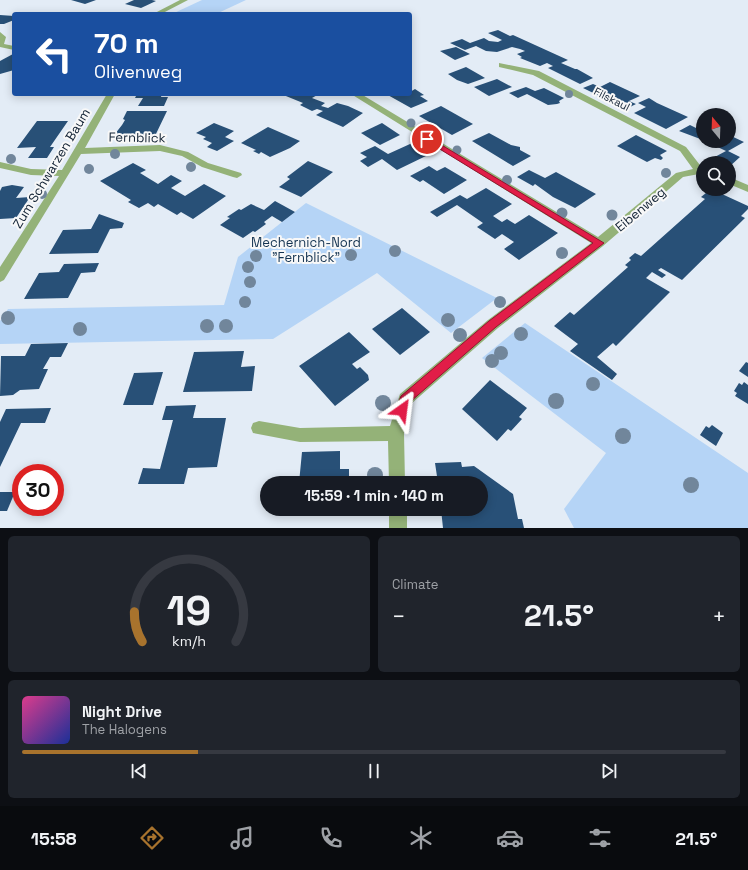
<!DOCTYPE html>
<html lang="en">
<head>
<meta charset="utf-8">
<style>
	:root { --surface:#171b24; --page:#20242c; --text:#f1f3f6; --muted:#9ea1a6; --line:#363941; --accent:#a8732d }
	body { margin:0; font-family:"Space Grotesk",sans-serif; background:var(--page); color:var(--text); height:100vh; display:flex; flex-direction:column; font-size:15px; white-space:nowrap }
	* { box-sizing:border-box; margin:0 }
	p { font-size:13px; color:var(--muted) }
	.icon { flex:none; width:22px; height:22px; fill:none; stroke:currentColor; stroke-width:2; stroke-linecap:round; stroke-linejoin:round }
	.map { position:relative; height:528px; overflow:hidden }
	.details { display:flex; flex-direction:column; gap:8px; padding:8px; background:#0d0f14; flex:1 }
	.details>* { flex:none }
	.hud { position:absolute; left:12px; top:12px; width:400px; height:84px; border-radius:4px; box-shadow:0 2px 10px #0003; background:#1a4fa0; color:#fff; overflow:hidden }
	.needle { width:26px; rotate:341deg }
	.controls { position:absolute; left:696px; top:108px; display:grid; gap:8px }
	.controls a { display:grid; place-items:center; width:40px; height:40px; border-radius:50%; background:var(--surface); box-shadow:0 2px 10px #0003; font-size:20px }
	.speed { position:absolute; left:12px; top:464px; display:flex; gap:8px; font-size:20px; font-weight:700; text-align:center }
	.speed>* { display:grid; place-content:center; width:52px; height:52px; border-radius:50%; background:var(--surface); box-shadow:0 2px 10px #0003; line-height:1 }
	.speed .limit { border:6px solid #d22; background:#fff; color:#111 }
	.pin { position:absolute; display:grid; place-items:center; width:34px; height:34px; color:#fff; margin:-17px; border:2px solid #fff; border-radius:50%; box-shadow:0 1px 4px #0007 }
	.me { position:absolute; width:44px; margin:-22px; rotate:31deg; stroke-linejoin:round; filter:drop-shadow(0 0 3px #0008) }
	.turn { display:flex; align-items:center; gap:14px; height:84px; padding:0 16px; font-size:18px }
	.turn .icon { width:52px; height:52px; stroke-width:2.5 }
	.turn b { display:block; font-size:28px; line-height:34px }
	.big { font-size:30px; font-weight:800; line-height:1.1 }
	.details .tile { flex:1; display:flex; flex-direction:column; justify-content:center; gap:6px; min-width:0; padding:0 14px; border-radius:6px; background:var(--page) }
	.details .dial { align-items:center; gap:0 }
	.dial svg { height:104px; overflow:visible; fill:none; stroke:var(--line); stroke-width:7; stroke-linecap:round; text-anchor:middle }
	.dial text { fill:var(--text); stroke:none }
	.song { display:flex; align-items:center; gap:12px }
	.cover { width:48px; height:48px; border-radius:6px; background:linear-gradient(135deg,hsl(330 70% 55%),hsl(230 70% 35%)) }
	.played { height:4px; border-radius:2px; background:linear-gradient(90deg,var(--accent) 25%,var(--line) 25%) }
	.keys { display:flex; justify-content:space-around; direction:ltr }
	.heat { display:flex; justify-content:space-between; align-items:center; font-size:22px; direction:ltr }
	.details .tiles { flex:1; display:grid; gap:8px; grid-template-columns:1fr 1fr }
	.tile:last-child { grid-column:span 2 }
	.trip { position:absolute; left:260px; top:476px; width:228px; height:40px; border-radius:20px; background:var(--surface); box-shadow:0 2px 10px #0003; font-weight:800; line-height:40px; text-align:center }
	.tab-bar { display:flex; height:64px; justify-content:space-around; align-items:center; background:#090b0e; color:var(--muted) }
	.tab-bar .icon { width:28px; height:28px }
	.tab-bar .active { color:var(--accent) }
	.tab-bar b { font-size:18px; color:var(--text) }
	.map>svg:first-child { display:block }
	.green { fill:#b5d4f6 }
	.building { fill:#285077 }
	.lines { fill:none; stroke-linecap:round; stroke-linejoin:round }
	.minor { fill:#94b278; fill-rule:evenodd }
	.tree { fill:#71869b }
	.route { fill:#e11d48; stroke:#92132f }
	.labels { text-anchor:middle; stroke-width:4; stroke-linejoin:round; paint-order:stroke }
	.far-street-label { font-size:11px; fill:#122234; stroke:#f8f8f8 }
	.street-label { font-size:13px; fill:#122234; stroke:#f8f8f8 }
	.park-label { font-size:13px; fill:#143351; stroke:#f8f8f8 }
</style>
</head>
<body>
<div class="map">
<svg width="748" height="528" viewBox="0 0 748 528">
	<rect width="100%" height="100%" fill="#e3ecf6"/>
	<g class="green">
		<path d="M202,0H246L216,14H172Z"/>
		<path d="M306,203L497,298L451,333L377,273L273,339L0,344V321L8,309L224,305L238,257Z"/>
		<path d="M525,323L748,473V528H574L564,509L606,453L482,358Z"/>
	</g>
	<g class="building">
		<path d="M71,0H96L85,4Z"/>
		<path d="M134,0H152L156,1L141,8L125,4Z"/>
		<path d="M0,15L14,16L12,17L14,20L4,24H0Z"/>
		<path d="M498,30L510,36L513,35L568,60L561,63L575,69H577L593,78L580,84L548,68L553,66L547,63L540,66L520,58L522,57L517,54L525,51L520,49L512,47L497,52L486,51L476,46L465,50L450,43L462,39L470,43L484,38L489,41L498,42L502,40L488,33Z"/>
		<path d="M456,47L470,54L455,60L440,51Z"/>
		<path d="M13,54L14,55V70L0,74V61Z"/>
		<path d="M466,67L480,75L485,78L468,84L457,80L448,74Z"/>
		<path d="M497,79L512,87L489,96L474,87Z"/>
		<path d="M610,82L640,96L629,101L636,104L626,109L583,88L593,84L600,87Z"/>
		<path d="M526,87L535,91L544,88L564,98L559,101L560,103L557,104L548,105L527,94L518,98L509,93Z"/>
		<path d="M415,89L424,95L420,96L428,101L411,108L386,94H410V92Z"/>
		<path d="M137,94H162L161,97H168L164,106H138L143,98H135Z"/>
		<path d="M281,94H319L312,98L325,103L321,106L328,108L337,103L348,106L363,113L343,127L316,115L323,111L317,109L312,111L300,105L303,103Z"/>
		<path d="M649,98L657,103L688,117L666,129L634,113L646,107L638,103Z"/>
		<path d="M441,106L473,124L452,135L419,116Z"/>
		<path d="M127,111H167L154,138L111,139L122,125L125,120L123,119Z"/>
		<path d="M37,121H68L50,147H54L47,158H28L36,147L17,148Z"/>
		<path d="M214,123L234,131L225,137L234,141L217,151L207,147L212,143L203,139L206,137L196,133Z"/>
		<path d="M382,123L400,135L380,145L361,133Z"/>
		<path d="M690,125L698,129L703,126V140L679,131Z"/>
		<path d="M268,127L300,141L290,148L270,157L261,152L259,154L253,151L256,150L241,143Z"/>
		<path d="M489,133L511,145L520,147V150L531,156L513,166L472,141Z"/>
		<path d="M636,135L667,151L660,155L663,158L661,160L655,158L647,162L617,146Z"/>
		<path d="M729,135L744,142L728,151L740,157L729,167V163H719L711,159L726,151L705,141H729Z"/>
		<path d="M410,144L428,155L397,170L382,159L368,167L360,161L367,157L360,153L375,146L388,154Z"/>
		<path d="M308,161L333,172L301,197L279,187L290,179L287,177Z"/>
		<path d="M133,163L146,170L140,173L158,184L171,175L182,181L171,188L185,196L204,184L226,196L193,219L181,212L177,215L158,204L154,207L148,203L139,208L128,202L131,200L100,181Z"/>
		<path d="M429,166L437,171L445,167L467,180L444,194L423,180L420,182L410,176Z"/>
		<path d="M529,170L545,178L556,172L596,194L575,208L553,197L535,184L533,186L517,177Z"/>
		<path d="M12,185L24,187L16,198L30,197L16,218L0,219V191L2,187Z"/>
		<path d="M486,188L512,204L493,216L502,222L507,219L515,224L529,215L558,233L519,260L504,249L514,242L502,234L495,239L477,227L483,223L457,205L437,217L430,212L460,195L467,199Z"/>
		<path d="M711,189L748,206V209L741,216L745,218L682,280L661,268L658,270L666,275L662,278L652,272L646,278L670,292L616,346L613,343L597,357L617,374L612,380L570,351L578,344L554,326L570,312L574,315L628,267L625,265L631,260L629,258L635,253L641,256L705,199L701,197Z"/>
		<path d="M275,201L295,212L282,222L272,216L264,222L266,224L255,232L253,231L243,238L220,225L230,218L227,217L239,209L241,210L251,204L264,210Z"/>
		<path d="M99,214L124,223L122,228L110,229L98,253L49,254L63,230L91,229Z"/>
		<path d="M99,263L95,272L81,273L68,298L24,299L39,273L59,272L64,264Z"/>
		<path d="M402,308L430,332L400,355L372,329Z"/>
		<path d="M349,332L370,352L352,364L357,369L360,367L368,375L369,380L335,406L299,366Z"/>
		<path d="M68,343L61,357H50L43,369H48L39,389L20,390L13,395L0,396L1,356H25L31,344Z"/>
		<path d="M244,351L241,367L255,366L252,391L183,392L194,352Z"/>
		<path d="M746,362L748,363V377L739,371Z"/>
		<path d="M163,372L153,405H123L134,373Z"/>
		<path d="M490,380L527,408L519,417L522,419L511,431L508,429L497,441L462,409Z"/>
		<path d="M744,382L748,385V404L735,396L737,393L734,391L739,383L742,385Z"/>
		<path d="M196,405L193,418H226L217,467L188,468L184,484H138L143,468L160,469L173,420H162L166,406Z"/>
		<path d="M51,408L45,423H21L0,467V422L6,409Z"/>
		<path d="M712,425L723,433L716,446L700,435L706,426L709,428Z"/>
		<path d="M340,451V469H349V483H299L302,452Z"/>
		<path d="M461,462L462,467L474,466L513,494L518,519H522L524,528H443L441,509H481V483H438L435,463Z"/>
		<path d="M0,492H15L7,511H0Z"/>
		<path d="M298,509H349V514L297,516Z"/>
	</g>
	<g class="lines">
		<g class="minor">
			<path d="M180,0H188L161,14H153Z"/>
			<path d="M0,32L6,37L4,44L14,46V50L0,47Z"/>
			<path d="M499,63L539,71L686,147L703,169V175L699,174L683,177L603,246L498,328L412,403L404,433L405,483H389L388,441L300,442L253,433L251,428L253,423L259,421L300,428L390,426L400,394L488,320L591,243L351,94H361L598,237L676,173L693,169L680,151L533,75L499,67Z"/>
			<path d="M107,94H115L85,148L160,145L188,152L208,163L241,173L242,175L237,178L233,177L202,167L182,156L160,151L81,154L4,280L0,282V267L59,176L31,175L0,168V162L31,169L62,170Z"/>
			<path d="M729,177L748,185V192L729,184Z"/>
			<rect x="389" y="509" width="18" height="19"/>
		</g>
	</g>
	<g class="tree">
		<circle cx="569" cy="94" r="4"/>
		<circle cx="411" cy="123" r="4.5"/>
		<circle cx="457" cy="150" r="4.5"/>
		<circle cx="115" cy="154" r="5"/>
		<circle cx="11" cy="159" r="5"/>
		<circle cx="191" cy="167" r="5"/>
		<circle cx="89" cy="169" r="5"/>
		<circle cx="666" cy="173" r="5"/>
		<circle cx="507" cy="180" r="5"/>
		<circle cx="42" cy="194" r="5"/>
		<circle cx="562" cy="213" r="5.5"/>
		<circle cx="612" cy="215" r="5.5"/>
		<circle cx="395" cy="251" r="6"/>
		<circle cx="562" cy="253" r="6"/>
		<circle cx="351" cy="255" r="6"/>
		<circle cx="256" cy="256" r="6"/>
		<circle cx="248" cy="267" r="6"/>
		<circle cx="250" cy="282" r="6"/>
		<circle cx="245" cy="302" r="6"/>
		<circle cx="500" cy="302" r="6"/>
		<circle cx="8" cy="318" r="7"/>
		<circle cx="448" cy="320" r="7"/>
		<circle cx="207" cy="326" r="7"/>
		<circle cx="226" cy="326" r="7"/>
		<circle cx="80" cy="329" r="7"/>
		<circle cx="521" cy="334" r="7"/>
		<circle cx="460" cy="335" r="7"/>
		<circle cx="501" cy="353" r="7"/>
		<circle cx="492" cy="361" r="7"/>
		<circle cx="593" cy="384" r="7"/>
		<circle cx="556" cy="401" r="8"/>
		<circle cx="383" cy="403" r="8"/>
		<circle cx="623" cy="436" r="8"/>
		<circle cx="375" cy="475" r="8"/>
		<circle cx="691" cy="485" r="8"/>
	</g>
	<path class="route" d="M425,138H430L604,243L496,327L410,402L406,414L402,416L398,414L396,410L401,396L489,321L593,243L425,140Z"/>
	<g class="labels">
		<g class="far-street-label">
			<text transform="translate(612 99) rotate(27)" y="4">Filskaul</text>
		</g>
		<g class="street-label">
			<text transform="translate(137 137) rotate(1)" y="5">Fernblick</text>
			<text transform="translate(51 168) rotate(-59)" y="5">Zum Schwarzen Baum</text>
			<text transform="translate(640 209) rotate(-40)" y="5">Eibenweg</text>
		</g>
		<g class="park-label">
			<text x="306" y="247">Mechernich-Nord<tspan x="306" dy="15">"Fernblick"</tspan></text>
		</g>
	</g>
</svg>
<div class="controls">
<a><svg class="needle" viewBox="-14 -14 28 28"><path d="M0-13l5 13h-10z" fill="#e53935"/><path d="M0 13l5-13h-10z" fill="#9ea1a6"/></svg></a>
<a><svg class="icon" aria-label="search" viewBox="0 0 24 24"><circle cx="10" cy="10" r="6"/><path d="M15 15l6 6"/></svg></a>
</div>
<div class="speed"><div class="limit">30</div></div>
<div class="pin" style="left:427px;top:139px;background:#d93025"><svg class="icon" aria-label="arrive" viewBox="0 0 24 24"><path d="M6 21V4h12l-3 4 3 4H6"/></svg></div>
<svg class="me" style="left:402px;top:410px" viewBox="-20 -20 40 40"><path d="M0-17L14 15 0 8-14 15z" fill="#e11d48" stroke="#fff" stroke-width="4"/></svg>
<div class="trip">15:59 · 1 min · 140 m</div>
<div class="hud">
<div class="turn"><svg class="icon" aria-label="left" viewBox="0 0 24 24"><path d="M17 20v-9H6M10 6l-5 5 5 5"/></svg><div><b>70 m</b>Olivenweg</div></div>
</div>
</div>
<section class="details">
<div class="tiles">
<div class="tile dial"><svg viewBox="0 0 100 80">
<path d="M14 69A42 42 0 1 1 86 69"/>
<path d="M14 69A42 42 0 0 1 8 46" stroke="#a8732d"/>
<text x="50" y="56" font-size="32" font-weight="700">19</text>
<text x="50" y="72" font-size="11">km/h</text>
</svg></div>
<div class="tile"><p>Climate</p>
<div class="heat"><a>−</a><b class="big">21.5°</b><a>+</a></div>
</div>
<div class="tile">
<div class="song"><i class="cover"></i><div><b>Night Drive</b><p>The Halogens</p></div></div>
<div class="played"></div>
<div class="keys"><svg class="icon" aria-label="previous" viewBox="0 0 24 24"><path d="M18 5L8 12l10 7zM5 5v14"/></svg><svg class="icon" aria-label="pause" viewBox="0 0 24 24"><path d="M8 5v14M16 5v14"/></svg><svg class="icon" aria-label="next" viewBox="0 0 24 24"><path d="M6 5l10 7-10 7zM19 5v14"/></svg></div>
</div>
</div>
</section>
<nav class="tab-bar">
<b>15:58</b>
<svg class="icon active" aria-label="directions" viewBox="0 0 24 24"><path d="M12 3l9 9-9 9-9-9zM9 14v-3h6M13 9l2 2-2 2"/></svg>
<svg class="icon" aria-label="music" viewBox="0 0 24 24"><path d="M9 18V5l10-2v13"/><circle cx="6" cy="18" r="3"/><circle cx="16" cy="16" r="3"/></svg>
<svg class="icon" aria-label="phone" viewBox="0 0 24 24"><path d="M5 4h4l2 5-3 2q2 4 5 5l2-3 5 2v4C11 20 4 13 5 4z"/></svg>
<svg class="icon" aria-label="climate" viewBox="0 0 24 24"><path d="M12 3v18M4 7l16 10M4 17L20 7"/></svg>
<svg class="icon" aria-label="car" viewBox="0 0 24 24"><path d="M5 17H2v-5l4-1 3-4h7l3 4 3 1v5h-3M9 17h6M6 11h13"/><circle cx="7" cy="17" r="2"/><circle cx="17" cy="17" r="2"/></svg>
<svg class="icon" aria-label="filters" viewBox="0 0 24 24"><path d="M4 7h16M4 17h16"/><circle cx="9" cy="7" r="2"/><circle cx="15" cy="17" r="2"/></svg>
<b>21.5°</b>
</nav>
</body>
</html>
